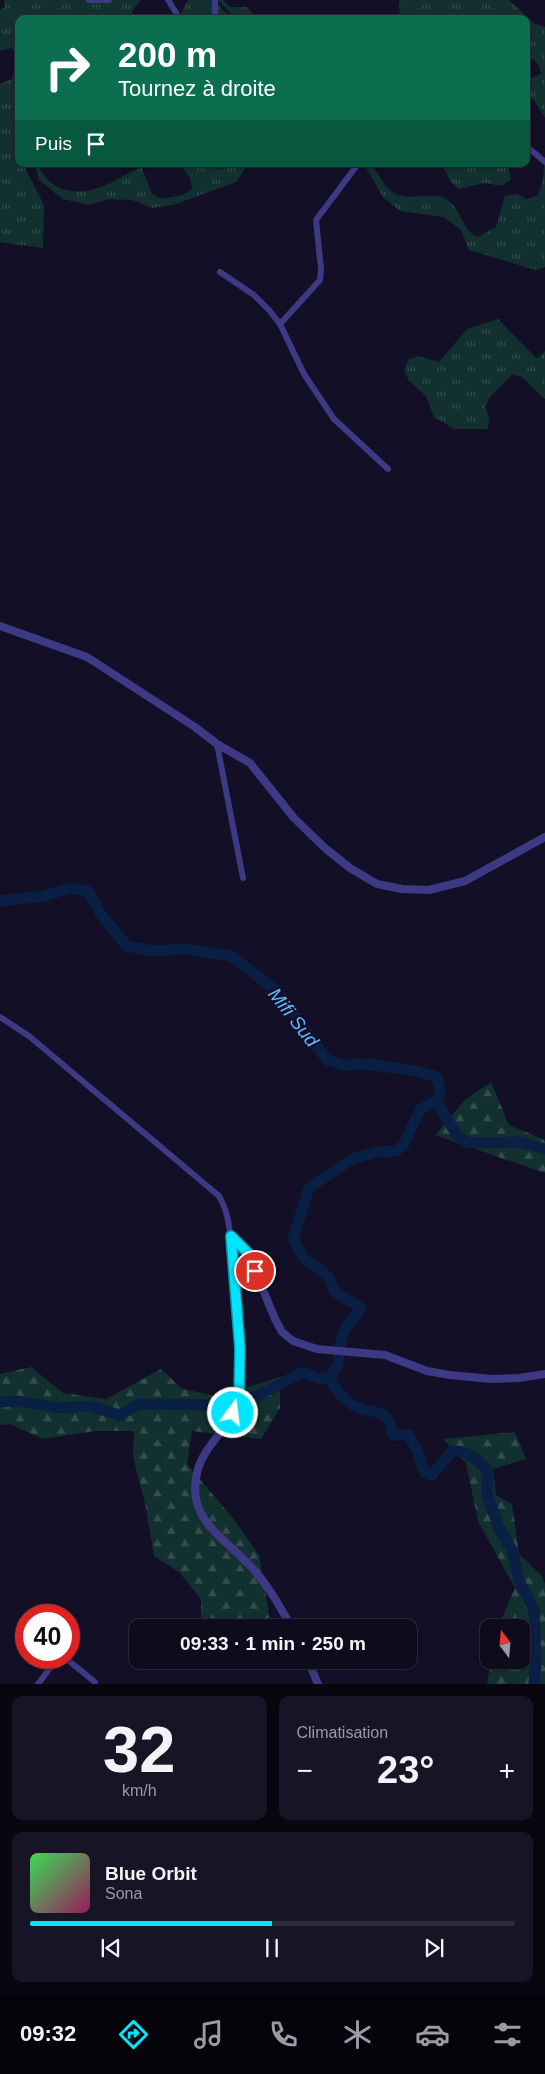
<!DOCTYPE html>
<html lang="fr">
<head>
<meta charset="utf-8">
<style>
	:root { --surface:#0e0b1c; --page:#171425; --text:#f1f3f6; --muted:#9b9ba3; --line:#2e2b3b; --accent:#00e5ff }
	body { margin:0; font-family:Helvetica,sans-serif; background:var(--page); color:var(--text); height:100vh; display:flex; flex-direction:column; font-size:19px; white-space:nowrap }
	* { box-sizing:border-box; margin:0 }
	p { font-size:16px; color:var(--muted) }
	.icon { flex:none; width:28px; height:28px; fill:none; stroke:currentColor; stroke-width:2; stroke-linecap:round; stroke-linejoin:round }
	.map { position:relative; height:1684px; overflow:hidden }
	.side { display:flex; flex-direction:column; gap:12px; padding:12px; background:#08060f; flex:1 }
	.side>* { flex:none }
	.banner { position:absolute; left:15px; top:15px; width:515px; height:152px; border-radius:10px; box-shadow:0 1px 4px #0004,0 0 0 1px var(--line); background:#0b6e4f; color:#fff; overflow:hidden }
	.needle { width:32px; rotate:344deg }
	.fabs { position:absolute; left:480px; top:1619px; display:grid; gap:10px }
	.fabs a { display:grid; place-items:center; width:50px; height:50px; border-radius:10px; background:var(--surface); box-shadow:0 1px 4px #0004,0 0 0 1px var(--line); font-size:25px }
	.speed { position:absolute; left:15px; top:1604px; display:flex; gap:10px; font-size:25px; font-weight:700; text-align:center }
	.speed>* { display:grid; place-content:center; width:65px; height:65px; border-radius:50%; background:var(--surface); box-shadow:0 1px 4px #0004,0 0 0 1px var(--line); line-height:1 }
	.speed .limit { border:8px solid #d22; background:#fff; color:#111 }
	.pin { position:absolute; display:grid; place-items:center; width:42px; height:42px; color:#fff; margin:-21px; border:2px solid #fff; border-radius:50%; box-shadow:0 1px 5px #0007 }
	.me { position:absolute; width:55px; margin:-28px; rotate:15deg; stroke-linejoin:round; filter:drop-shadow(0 0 4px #0008) }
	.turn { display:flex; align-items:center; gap:18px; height:105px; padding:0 20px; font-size:22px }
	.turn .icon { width:65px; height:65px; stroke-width:2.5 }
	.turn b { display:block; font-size:35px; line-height:42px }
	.then { display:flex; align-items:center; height:48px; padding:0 20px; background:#0003; gap:10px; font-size:19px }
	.big { font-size:38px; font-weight:600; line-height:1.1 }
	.side .widget { flex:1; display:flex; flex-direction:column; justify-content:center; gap:8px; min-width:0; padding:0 18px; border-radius:10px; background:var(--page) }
	.side .dial { align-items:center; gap:0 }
	.dial b { font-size:65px; line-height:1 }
	.song { display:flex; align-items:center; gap:15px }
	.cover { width:60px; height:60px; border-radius:8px; background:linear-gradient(135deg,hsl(130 70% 55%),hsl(330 70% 35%)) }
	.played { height:5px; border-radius:2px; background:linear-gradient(90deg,var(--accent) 50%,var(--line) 50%) }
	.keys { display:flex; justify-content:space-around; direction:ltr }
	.heat { display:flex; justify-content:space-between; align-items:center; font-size:28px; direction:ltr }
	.side .tiles { flex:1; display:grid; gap:12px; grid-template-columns:1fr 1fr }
	.widget:last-child { grid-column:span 2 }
	.trip { position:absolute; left:129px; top:1619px; width:288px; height:50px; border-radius:10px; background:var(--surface); box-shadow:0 1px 4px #0004,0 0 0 1px var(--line); font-weight:600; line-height:50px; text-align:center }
	.tabs { display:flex; height:80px; justify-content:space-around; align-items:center; background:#06040b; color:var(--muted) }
	.tabs .icon { width:35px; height:35px }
	.tabs .on { color:var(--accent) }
	.tabs b { font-size:22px; color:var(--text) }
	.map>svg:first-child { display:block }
	.grass { fill:url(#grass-tufts) }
	.forest { fill:url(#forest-firs) }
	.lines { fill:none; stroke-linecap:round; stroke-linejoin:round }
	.river { stroke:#0a1f44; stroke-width:11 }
	.minor { stroke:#3d3a85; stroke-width:6 }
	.tertiary { stroke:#3d3a85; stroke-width:8 }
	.route-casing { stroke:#0095a6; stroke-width:12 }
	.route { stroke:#00e5ff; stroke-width:9 }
	.labels { text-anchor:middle; stroke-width:5; stroke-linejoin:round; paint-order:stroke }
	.water-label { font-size:19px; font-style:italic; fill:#62b6ff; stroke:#130f26 }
</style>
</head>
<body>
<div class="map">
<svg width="545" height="1684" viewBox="0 0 545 1684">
	<defs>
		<pattern id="grass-tufts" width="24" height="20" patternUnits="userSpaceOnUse" patternTransform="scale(1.25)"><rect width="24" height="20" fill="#12302f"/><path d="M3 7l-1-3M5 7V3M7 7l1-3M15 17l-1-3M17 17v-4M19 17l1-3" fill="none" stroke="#344d4e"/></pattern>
		<pattern id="forest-firs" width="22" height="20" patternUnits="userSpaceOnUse" patternTransform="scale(1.25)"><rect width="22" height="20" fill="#12302f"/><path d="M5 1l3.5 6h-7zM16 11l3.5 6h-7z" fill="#344d4e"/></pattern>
	</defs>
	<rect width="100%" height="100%" fill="#130f26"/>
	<g class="grass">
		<path d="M4,0H140L132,12L131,19H19V131L13,144L19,156V164H23L44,205L43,248L0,242V84L12,79L17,59L12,48L0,51V9L5,7Z"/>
		<path d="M188,0H214L231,19H178Z"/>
		<path d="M218,0H223L230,7H247L256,17L272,19H236Z"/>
		<path d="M399,0H509L535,24L545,27V118L534,100L526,96V80L541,74C539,66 537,57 526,59V19H400Z"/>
		<path d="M545,159V267L536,270L469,250L461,230L444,217L400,211L383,197L364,164H372C377,172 382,183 390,190C407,205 432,188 449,201C461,211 464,232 478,237L496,227L505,196L517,194L526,199L537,196L542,185Z"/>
		<path d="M35,164H38C51,197 86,197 114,181C125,176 131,170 142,168L152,194L162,199L183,195L192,189L190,178L180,164H209L218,169L248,164L236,182L173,205L152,208L132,200L109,199L89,205L63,199L39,180Z"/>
		<path d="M442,164H508L511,179L502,186L485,183L458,189L450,180Z"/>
		<path d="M498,319L537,359L545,351V399L523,378L513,374L490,397L485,407L489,418L488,429H454L434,417L426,396L409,381L404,370L408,360L418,356L439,362L467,329Z"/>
	</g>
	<g class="forest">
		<path d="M491,1082L509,1125L545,1140V1173L435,1135L466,1099Z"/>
		<path d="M31,1367L63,1393L106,1399L161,1369L181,1388L217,1397L280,1377V1408L261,1439L192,1431L187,1464L232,1517L259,1555L271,1627H201V1599L179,1572L154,1556L145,1503L133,1457L134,1431H95L43,1439L10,1424L0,1425V1374Z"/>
		<path d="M515,1432L526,1459L493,1469L496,1495L512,1504L519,1554L542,1576L545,1584V1684H487L491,1660H521V1628L498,1627L515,1588L478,1521L466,1463L443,1439Z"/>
	</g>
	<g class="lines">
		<g class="river">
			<path d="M0,901L43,896L71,888L88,891L102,916L127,946L152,951L186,949L231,956L277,991L327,1060L345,1065L367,1064L415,1071L437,1077L440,1089L437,1100L444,1115L458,1136L468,1143L519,1142L545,1149"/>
			<path d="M329,1378C335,1388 346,1404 359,1408C381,1415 388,1408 393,1435H409L418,1453L424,1472L432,1475L452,1451C468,1450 477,1460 488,1470L487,1493L499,1529L512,1550L519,1581L534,1610L536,1664L534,1684"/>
			<path d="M0,1402L17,1401L61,1408L90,1406L120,1415L139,1404L225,1405L259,1395L303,1372L318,1378H329C344,1363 336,1355 342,1338C345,1326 354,1317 361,1308L335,1292L328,1277L320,1269L306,1261L293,1239L309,1188L352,1159L375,1152L396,1151L404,1144L420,1110L437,1100"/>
		</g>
		<g class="minor">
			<path d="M89,0H109"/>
			<path d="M168,0L180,19"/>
			<path d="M215,19V0"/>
			<path d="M526,146L545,162"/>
			<path d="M220,272L254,295L269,310L280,324L304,374L334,419L388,469"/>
			<path d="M280,324L320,280L321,269L316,220L358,164"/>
			<path d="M217,744L243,878"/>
			<path d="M0,1017L29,1036L219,1196C232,1218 230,1242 232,1266C237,1310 241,1352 239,1396"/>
			<path d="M38,1684L54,1663L61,1659L69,1661L95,1682"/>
		</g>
		<g class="tertiary">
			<path d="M0,626L87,657L195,727L217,744L250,763L294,818L326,849L350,868L377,884L402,889L429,890L465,881L545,837"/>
			<path d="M231,1236L248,1253L275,1319L282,1332L293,1341L317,1349L385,1355L427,1371L450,1375L492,1379L519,1378L545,1374"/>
			<path d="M239,1396C237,1402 235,1408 233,1414C223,1433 204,1448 198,1469C183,1519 226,1538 254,1570C269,1587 280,1607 292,1628"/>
			<path d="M308,1660L318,1684"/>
		</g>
	</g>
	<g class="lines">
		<defs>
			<path id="route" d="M233,1413L239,1396L240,1349L231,1236L248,1253L255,1271"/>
		</defs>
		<use href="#route" class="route-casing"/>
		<use href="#route" class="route"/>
	</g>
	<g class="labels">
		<g class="water-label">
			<text transform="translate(294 1017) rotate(52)" y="7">Mifi Sud</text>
		</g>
	</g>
</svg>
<div class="fabs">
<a><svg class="needle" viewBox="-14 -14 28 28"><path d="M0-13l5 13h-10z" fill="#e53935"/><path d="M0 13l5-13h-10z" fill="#9b9ba3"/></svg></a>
</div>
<div class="speed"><div class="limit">40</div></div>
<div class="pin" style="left:255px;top:1271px;background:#d93025"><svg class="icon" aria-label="arrive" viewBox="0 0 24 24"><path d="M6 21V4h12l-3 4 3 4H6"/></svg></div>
<svg class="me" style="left:233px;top:1413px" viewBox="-20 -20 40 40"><circle r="17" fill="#00e5ff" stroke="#fff" stroke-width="3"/><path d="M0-11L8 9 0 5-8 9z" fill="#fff"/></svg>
<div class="trip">09:33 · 1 min · 250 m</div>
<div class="banner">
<div class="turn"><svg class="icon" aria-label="right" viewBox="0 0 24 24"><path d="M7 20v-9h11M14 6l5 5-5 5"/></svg><div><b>200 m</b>Tournez à droite</div></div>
<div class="then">Puis<svg class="icon" aria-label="arrive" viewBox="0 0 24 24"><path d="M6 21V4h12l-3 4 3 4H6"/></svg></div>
</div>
</div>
<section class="side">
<div class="tiles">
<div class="widget dial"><b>32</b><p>km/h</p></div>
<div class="widget"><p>Climatisation</p>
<div class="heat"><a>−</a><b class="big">23°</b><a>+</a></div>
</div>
<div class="widget">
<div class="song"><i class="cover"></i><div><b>Blue Orbit</b><p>Sona</p></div></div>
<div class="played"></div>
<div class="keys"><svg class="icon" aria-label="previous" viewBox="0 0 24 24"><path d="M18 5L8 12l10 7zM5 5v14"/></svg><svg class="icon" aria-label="pause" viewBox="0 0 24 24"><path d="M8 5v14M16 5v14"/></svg><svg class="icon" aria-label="next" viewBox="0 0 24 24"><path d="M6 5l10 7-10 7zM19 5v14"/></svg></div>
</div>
</div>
</section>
<nav class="tabs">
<b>09:32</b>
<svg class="icon on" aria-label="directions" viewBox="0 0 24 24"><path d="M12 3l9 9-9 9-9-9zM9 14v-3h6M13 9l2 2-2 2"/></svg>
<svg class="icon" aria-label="music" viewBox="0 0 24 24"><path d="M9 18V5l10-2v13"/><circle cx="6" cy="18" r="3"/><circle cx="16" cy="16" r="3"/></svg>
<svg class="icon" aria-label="phone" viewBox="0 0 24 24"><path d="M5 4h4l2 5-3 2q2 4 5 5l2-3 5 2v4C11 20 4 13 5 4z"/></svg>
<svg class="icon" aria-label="climate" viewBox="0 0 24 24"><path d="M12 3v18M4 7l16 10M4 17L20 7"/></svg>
<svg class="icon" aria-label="car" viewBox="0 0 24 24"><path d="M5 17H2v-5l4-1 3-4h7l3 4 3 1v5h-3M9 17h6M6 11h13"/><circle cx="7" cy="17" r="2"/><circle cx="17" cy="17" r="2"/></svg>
<svg class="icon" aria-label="filters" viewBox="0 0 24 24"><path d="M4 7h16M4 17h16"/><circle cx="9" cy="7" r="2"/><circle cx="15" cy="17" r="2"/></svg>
</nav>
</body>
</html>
